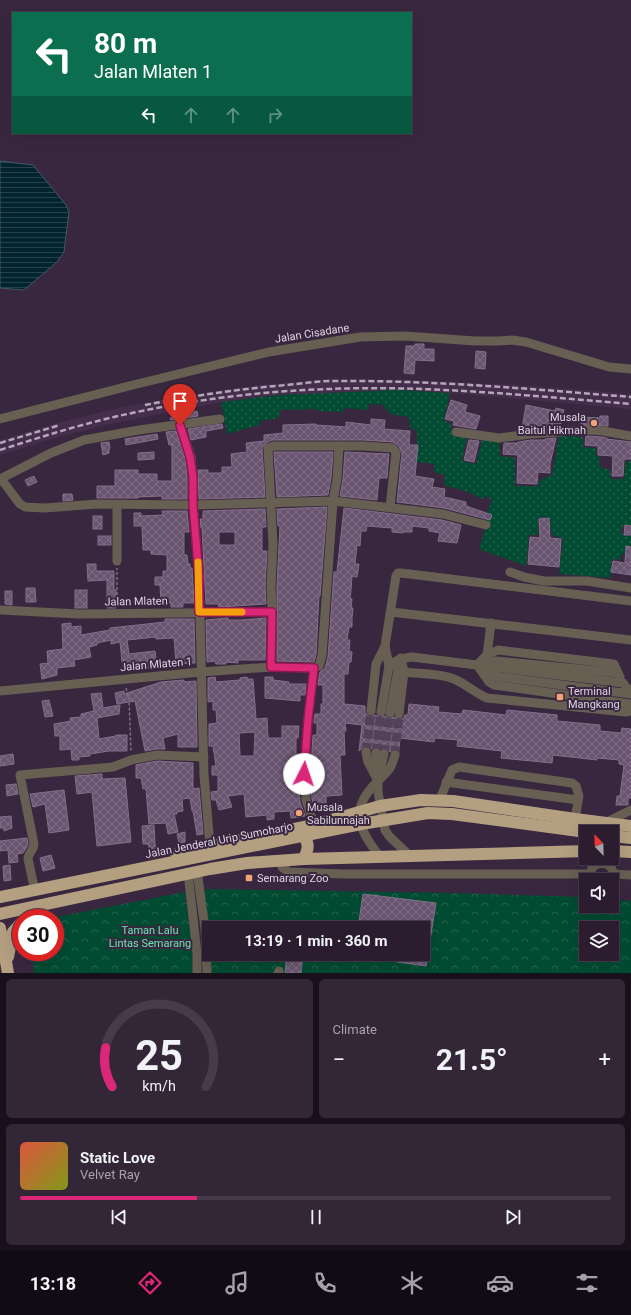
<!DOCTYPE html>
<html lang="en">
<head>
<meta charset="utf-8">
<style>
	:root { --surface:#2b1d2f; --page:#332637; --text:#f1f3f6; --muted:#a6a2aa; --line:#473b4b; --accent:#db2777 }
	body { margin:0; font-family:Roboto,sans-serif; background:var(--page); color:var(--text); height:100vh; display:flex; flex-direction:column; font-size:15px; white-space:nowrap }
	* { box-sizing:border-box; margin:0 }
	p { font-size:13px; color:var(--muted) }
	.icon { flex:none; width:22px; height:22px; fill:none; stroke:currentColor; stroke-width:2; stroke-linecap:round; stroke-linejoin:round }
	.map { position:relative; height:973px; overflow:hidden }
	.side { display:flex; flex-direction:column; gap:6px; padding:6px; background:#18101a; flex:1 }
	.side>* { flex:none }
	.banner { position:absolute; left:12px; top:12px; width:400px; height:122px; border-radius:0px; box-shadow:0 4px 16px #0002,0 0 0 1px var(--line); background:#0b6e4f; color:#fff; overflow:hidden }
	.needle { width:26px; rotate:337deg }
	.buttons { position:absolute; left:579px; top:825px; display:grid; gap:8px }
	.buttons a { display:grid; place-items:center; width:40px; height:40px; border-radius:0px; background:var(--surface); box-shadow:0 4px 16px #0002,0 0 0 1px var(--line); font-size:20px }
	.speed { position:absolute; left:12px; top:909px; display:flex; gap:8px; font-size:20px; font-weight:700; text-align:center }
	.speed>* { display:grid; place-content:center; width:52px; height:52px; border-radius:50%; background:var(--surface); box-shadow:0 4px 16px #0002,0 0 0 1px var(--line); line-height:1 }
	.speed .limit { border:6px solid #d22; background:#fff; color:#111 }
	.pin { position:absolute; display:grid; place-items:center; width:34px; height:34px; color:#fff; margin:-41px -17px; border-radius:50% 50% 50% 0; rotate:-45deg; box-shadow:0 0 4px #0007 }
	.pin .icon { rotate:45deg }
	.me { position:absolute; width:44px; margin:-22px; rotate:4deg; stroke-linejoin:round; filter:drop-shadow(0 0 3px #0008) }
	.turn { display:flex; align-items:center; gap:14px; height:84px; padding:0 16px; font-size:18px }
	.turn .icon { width:52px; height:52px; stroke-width:2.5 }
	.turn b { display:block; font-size:28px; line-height:34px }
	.lanes { display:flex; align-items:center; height:38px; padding:0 16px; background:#0003; justify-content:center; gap:20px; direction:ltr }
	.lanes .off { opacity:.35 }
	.big { font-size:30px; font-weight:700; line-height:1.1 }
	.side .widget { flex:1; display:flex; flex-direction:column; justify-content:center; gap:6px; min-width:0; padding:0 14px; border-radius:6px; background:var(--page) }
	.side .dial { align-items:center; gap:0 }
	.dial svg { height:104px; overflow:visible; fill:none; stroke:var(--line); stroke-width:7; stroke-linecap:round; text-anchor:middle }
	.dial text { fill:var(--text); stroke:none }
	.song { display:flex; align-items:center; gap:12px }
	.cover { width:48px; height:48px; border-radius:6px; background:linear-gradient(135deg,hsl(10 70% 55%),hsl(70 70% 35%)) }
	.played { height:4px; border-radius:2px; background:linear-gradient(90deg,var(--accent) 30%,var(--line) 30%) }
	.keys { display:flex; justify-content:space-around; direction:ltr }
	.heat { display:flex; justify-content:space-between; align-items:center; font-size:22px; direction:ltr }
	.side .tiles { flex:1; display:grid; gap:6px; grid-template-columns:1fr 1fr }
	.widget:last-child { grid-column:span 2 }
	.trip { position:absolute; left:202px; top:921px; width:228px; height:40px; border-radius:0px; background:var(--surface); box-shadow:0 4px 16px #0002,0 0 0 1px var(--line); font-weight:700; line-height:40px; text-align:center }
	.menu { display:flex; height:64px; justify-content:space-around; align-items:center; background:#110c13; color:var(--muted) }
	.menu .icon { width:28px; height:28px }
	.menu .on { color:var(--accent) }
	.menu b { font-size:18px; color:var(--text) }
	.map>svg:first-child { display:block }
	.built { fill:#442e4c }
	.grass { fill:url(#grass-dots) }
	.park { fill:url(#park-crowns); fill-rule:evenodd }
	.water { fill:url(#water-rules); stroke:#445965 }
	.building { fill:url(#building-cross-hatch); stroke:#846f8b; fill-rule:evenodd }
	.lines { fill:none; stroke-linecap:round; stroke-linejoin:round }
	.minor-tunnel { stroke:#524158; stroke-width:9; stroke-dasharray:9 4.5; stroke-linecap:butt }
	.path { stroke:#7e6f83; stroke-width:1.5; stroke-dasharray:3 2; stroke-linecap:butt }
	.minor { stroke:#675f52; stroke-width:9 }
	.highway { stroke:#b49f81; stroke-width:12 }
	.rail { stroke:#b4a7b8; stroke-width:2.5; stroke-dasharray:6 3; stroke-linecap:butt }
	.route-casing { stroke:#8e194d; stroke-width:10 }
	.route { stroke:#db2777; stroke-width:7 }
	.slow { stroke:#f59e0b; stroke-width:7 }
	.poi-dot { fill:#efa377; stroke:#39273f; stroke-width:1.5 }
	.labels { text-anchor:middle; stroke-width:4; stroke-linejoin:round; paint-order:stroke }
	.street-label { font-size:11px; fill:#dfd4e3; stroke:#39273f }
	.poi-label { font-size:11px; fill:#dfd4e3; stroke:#39273f; text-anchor:start }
	.park-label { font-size:11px; fill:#67e8b3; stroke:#39273f }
</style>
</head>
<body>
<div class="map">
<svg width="631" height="973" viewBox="0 0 631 973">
	<defs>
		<pattern id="grass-dots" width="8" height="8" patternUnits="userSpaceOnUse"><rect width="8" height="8" fill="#024b33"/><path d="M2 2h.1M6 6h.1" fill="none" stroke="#266450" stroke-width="1.8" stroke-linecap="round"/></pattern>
		<pattern id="park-crowns" width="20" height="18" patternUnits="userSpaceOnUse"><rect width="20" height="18" fill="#024b33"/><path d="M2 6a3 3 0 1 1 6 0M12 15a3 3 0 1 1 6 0" fill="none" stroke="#266450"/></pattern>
		<pattern id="water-rules" width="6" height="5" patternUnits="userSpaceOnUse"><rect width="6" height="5" fill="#02242f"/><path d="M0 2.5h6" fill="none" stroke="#26434d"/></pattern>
		<pattern id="building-cross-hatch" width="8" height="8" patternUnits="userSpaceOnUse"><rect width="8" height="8" fill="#695570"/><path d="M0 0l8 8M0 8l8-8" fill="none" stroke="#7e6d84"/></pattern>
	</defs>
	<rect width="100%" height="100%" fill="#39273f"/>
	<path class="built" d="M330,379L409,380L518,385L631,394V409L450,393L398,390L280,395L221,402L115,423L58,437L0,455V440L54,424L114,409L182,396L260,385Z"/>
	<path class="grass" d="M398,390L450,393L444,420L451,424L452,435L467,436L462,461L476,464L482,440H499L500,456L515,458V486H538L540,480L552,475L559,436L583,437V447L596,448V455L599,457L600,467L610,470L611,479H624L626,461H631V525H623L621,534L631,536V554H622L620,560L612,559L610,578L559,574L563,539L552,535L549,517L538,518V535H529L526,566L479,549L486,526C483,518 490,507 492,500L485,496L483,499L465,491L444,485L445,475L434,472V464L417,462V430L410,429L409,417C398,415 388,417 384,405L369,404L368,410L344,408L343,412L318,411L317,409L280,410L279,418L260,421V425L227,434L221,402L280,395Z"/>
	<g class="park">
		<path d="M205,889L452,893L586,897V906H612V899L631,901V973H211L210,954H423V928H209V947ZM586,928H612V954H586Z"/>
		<path d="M185,892L192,948V973H34L32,952H55V918H51Z"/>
	</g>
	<path class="water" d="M0,161L33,165L66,205L69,212L64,252L57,262L24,290L0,288Z"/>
	<g class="building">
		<path d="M415,344H424V349H434V361L415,360L414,374L404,373L406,346H415Z"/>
		<path d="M476,351L486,352L485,369L475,368Z"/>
		<path d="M451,400L467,405L465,412L480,416L476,429L453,425L454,421L445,419Z"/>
		<path d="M526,405L555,411L556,408L564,410L560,426L546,427L534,425V428L522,429Z"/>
		<path d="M197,411L198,416L171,420L170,418Z"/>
		<path d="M600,416H608V426L581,425L582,417L600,418Z"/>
		<path d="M371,419L385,420L384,429L410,431L409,445H418L415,476L434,479L432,487L445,489L444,497L466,502V506L492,515L490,520L444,508L397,502L402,453L398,445L393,442L364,440H272L266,443L262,448L265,497L199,499L198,470H208V473H222V467H232L231,454L247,452L246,443L264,441V435L283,433V425L316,424V425L346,427V422L371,425Z"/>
		<path d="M222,424L223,428L206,431V437L191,440L188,429Z"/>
		<path d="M176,431L185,458L187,477V499H162V496L138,497V498H97V486H115V470H138V474H157V481H172V445H169L166,432Z"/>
		<path d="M157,434L158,439L126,445L125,439Z"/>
		<path d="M586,436L602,437L607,438V439L631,442V459H624L623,476H612L613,456L598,455V446L585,445Z"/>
		<path d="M556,438L550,464V473L538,472L537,484L517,483L518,455L503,454L504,443H518V442L531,440H545V439Z"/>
		<path d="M469,440L479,441L474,462L464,460Z"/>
		<path d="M109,442L110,448L109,449V453L103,455L101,443Z"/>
		<path d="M154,452V459L138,460V453Z"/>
		<path d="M274,452H333L331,478L328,495L277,497Z"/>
		<path d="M345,452L389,454L387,478H379L377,500L340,496L343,479Z"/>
		<path d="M34,476L37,482L28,486L25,480Z"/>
		<path d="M63,494H72L73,500L63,501Z"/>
		<path d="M327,507L320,596H319L316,655L314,662L277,661V585L280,526H278L277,509Z"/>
		<path d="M344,508L442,520L461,525L457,543L438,541L440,533L429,531V528L412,526V532H403V533L392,532V528L367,526L366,531H361L360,546L357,545L355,564H359L357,577L352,576L351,590L350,598L352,599L351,608H353L352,618V627H349L347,640H350L349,651L352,652L351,662H349L348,674H344V704L365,706V713L370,717L376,715L380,718L385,716L389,719L394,717L399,720L404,718L405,715H408L409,704L439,707L438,712L462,714L463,710L506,715L507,710L557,715V721L600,725V731L621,733L622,728L631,729V798H628V805H616L617,796H620L624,765L619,764V760L597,758V760L553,755L552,763L501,758L502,751L457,746L458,740L435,738L434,742L400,738L399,751L394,749L390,752L386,748L381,749L376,747L371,749L368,746H365L359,751L362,725L345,723L346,731H344L345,755H340L342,795L326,796V805L314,806L312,799L311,788L312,786L317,785L315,770H311V766L313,735H317V723H314V720L315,714H321V704H323V685H318L320,672L325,668L328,657L334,572H337Z"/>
		<path d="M265,509L266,527H262V551H267L265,585L266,604L219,607L218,604H206L202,528H201L200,519H203V511ZM219,532H235V545H219Z"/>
		<path d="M162,511H187L189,532H184V555H187L188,564H190V568H192L194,603H183V607H171V603H161L160,585H155V577H163V571H167V555L151,554V550H143L142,526H134V513H141V516L163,515Z"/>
		<rect x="93" y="516" width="9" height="13"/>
		<path d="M549,518L550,538L561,539L559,567L528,564L530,537L540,538L539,519Z"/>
		<path d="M625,525L631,526V535H624Z"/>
		<rect x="98" y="536" width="13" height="9"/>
		<path d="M626,546L631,547V575L611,572L613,561L625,563Z"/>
		<path d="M87,564H96V571H114V590H116V608H107V580L88,581Z"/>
		<path d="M26,588H35L36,602H26Z"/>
		<rect x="75" y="590" width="12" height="18"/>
		<path d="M5,591H12V605L5,604Z"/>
		<path d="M228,618V620H241L266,618L265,660H238V663L226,662V664H216L215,661L207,662L206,620Z"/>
		<path d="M165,619H194L195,663L176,664L174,638L156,639V637L127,640L129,654L155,651L157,668L123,670L120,642L111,644V640L97,643V645L89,647L91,657L74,660L75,666L57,668V675L42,679L40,664L48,663L47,651L63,649L62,624L71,623V627L81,626V635L110,630V628L165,622Z"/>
		<path d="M215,677L216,682L240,680V678L247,677V679H253L256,719L267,718L268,738H282V726H299L298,738H296V765H299L298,775H292L293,789H299L300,802L305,816L291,818L290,811L274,812V819L267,820V815L246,817L244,794L228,796L232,807L219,810L216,800H212L211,792L218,791V775H212V766H216L213,746H209V724L217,723L216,710H213V701L208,702V678ZM255,732L254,756H240L239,733Z"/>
		<path d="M265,677H273V680L289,682V684H306L305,695H300V701L265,698Z"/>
		<path d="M184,680V682L196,681L197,747H178V734L163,738L165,749H156L145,751L135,701L117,704L115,693L124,691V694L161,682Z"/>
		<path d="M101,693L103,708L120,705L119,714L97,718L99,739L116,736V735H127V751H109L90,754V756L79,757V760H72L71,749L60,750V736H55L54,724L71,721L70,718L81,717V714L94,711L91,694Z"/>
		<path d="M49,700L53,716L45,717L42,701Z"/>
		<path d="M13,754L14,764L0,766V756Z"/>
		<path d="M157,761L193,763V789L199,788L203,834L197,835L193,811H192L190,798L182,799L183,811L177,812V814H174L178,832L168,834L166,823L149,824L146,789H143L141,778H136V765Z"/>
		<path d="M102,774V779L125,778L131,842L97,846L92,792L77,794L75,776Z"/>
		<path d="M16,784L18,794L7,796L6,785Z"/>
		<path d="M64,790L69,830L49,833L45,804L33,807L30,794Z"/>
		<path d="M11,816L12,828L4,831V828H0V817Z"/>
		<path d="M154,825L155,844L159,856L152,858L148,844H143L142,826Z"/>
		<path d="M185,832V842L179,843L177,834Z"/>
		<path d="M27,838L28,845L23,853L17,854L18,862L9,863L8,850L0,851V841Z"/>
		<path d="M51,855L55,868L43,871L40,858Z"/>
		<path d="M10,865L11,880L4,881L3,866Z"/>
		<path d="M363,894L436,903L426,966L369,958V954H423V928H358Z"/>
		<path d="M287,954H303L301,973H285Z"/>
	</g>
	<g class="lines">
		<g class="minor-tunnel">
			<path d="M366,752L371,711"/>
			<path d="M376,753L381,712"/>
			<path d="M384,754L390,713"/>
			<path d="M395,755L399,714"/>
		</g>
		<g class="path">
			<path d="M117,605V568"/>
			<path d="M126,688L129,698L131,752"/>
		</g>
		<g class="minor">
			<path d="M0,419L133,385L269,352L360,337L405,336L475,341H499L512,340L526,342L609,367L631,369"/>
			<path d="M180,425L191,457L193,477V505L199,576L204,775L210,846"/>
			<path d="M456,432L499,438L530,434L590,430L603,431L631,436"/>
			<path d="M0,479L51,453L84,440L139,430L220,419"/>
			<path d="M1,479L20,504L25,507L45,508L97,504L193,505L333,501L443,514L486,525"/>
			<path d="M117,561V505"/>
			<path d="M510,572L524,577L544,581H587L631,588"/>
			<path d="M0,610L79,614L272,612"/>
			<path d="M391,612L631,640"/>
			<path d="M487,655L491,623"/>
			<path d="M484,664L497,661L618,673L620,677"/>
			<path d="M477,665L623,683L631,693"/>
			<path d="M477,665L487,655L498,650L614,664L618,673"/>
			<path d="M389,666L385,646L396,576L398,573H401L631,601"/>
			<path d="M271,667L272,612L271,585L273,545L268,448L274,446H364L393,448L396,453L390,507"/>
			<path d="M314,668L319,666L322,656L333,501L337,479L339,446"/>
			<path d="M482,668L494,676L631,694"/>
			<path d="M404,672C420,674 439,673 454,679C466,684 475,693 487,698L626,712L631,711"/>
			<path d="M0,691L201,672L271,667L314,668"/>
			<path d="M371,711L376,664L385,646"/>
			<path d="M381,712L389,666L400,659L412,657L477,665L489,682L494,685L631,704"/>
			<path d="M390,713L398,670L396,661"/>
			<path d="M399,714L404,672L401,658"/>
			<path d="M366,752L368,762L378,781"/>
			<path d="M384,754L378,781V792L385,830L389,836L411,857"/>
			<path d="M374,773L376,753"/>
			<path d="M446,782L578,800"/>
			<path d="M440,799L452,770L459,767L572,783L576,786L579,796L575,819"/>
			<path d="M605,823L631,810"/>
			<path d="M314,825L306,800L304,774L308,719L314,668"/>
			<path d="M380,857C359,829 348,810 377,782C388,770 390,772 395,755"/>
			<path d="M281,860L282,867L289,872L344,874H591"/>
			<path d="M197,871L205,928L207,973"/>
			<path d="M188,873L197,953V973"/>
			<path d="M613,874L631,875"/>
			<path d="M592,880C583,858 621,858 611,880"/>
			<path d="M35,891L28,859C28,853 34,850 34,844L20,775L113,767L131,760L157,755L204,757"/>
			<path d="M278,973L279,971"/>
		</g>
		<g class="highway">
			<path d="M303,836L305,838C310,846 307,851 304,859"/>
			<path d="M612,836L631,838"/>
			<path d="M612,851L631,852"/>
			<path d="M176,854L210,846L314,825L380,806L421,800L453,801L575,819L631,826"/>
			<path d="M0,897L361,824L428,813L452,814L586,832"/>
			<path d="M0,914L210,869L247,863L304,859L586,851"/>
			<path d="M0,928L8,973"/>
			<path d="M8,957L13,932L21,923"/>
		</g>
		<g class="rail">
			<path d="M145,405C192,396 239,389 286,385C301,384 316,381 331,381C431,380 531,389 631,397"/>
			<path d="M0,443L60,425"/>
			<path d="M0,450C38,438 75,426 114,417C183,401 259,391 330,389C430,385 531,396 631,404"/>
		</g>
	</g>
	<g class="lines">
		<defs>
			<path id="route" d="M180,425L190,457L193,477V505L199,576V612H272L271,667L314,668L308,719L304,774"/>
		</defs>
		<use href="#route" class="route-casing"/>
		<use href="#route" class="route"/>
		<path class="slow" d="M198,562L199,612H242"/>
	</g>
	<g class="poi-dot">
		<circle cx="594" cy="423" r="4"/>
		<rect x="556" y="693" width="8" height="8" rx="2"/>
		<circle cx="299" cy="813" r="4"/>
		<rect x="245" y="874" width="8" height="8" rx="2"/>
	</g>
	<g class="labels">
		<g class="street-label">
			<text transform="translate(312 333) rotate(-9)" y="4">Jalan Cisadane</text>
			<text transform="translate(136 601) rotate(-1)" y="4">Jalan Mlaten</text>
			<text transform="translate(156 664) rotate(-5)" y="4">Jalan Mlaten 1</text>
			<text transform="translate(219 840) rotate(-11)" y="4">Jalan Jenderal Urip Sumoharjo</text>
		</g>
		<g class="poi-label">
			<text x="586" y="421" text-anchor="end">Musala<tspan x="586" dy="13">Baitul Hikmah</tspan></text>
			<text x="568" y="695">Terminal<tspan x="568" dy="13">Mangkang</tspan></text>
			<text x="307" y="811">Musala<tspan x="307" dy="13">Sabilunnajah</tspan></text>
			<text x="257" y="882">Semarang Zoo</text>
		</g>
		<g class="park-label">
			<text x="150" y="934">Taman Lalu<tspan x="150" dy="13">Lintas Semarang</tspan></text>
		</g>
	</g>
</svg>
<div class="buttons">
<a><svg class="needle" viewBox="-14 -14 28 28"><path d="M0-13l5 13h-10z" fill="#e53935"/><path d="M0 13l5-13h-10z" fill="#a6a2aa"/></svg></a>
<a><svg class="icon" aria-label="sound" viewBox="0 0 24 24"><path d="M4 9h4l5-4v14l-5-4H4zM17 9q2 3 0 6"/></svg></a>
<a><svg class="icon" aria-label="layers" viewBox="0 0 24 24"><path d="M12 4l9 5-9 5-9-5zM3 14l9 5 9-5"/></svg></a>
</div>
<div class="speed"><div class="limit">30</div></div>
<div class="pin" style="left:180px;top:425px;background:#d93025"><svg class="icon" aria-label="arrive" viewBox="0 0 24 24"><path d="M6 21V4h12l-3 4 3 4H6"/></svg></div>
<svg class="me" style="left:304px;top:774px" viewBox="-20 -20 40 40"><circle r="19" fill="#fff"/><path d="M0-13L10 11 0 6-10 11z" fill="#db2777"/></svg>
<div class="trip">13:19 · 1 min · 360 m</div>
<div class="banner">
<div class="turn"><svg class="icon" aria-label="left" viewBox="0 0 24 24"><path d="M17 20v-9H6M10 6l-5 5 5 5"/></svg><div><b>80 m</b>Jalan Mlaten 1</div></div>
<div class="lanes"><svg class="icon" aria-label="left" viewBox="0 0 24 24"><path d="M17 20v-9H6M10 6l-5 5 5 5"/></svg><svg class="icon off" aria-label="ahead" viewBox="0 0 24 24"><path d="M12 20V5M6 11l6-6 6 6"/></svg><svg class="icon off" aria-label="ahead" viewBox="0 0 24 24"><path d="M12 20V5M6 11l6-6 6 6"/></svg><svg class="icon off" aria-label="right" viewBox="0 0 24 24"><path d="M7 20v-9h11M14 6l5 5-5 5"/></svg></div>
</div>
</div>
<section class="side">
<div class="tiles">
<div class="widget dial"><svg viewBox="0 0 100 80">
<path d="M14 69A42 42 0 1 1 86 69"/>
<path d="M14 69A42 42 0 0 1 9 39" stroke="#db2777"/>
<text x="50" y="56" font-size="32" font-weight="700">25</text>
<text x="50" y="72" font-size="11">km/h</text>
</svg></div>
<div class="widget"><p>Climate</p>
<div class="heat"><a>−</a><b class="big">21.5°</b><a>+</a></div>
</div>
<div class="widget">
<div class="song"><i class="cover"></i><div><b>Static Love</b><p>Velvet Ray</p></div></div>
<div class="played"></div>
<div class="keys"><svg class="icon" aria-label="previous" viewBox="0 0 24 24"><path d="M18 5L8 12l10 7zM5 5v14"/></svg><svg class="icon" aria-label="pause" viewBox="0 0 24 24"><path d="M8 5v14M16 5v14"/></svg><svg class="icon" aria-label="next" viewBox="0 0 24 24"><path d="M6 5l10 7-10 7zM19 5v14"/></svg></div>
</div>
</div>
</section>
<nav class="menu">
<b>13:18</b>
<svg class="icon on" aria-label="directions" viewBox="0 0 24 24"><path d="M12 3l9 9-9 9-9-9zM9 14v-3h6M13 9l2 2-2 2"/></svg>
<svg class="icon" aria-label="music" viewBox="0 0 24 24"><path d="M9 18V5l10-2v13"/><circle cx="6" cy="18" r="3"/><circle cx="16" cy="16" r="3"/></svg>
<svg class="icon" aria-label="phone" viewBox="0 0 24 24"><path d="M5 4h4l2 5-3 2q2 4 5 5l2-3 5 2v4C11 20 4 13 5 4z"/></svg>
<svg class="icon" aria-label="climate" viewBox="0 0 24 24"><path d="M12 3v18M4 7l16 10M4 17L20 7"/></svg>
<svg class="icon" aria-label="car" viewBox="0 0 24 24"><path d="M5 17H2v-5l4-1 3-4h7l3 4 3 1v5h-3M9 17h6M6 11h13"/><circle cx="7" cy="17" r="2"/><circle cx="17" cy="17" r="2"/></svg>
<svg class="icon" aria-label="filters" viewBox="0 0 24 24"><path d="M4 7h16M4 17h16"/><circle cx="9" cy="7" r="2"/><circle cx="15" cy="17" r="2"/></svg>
</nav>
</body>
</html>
